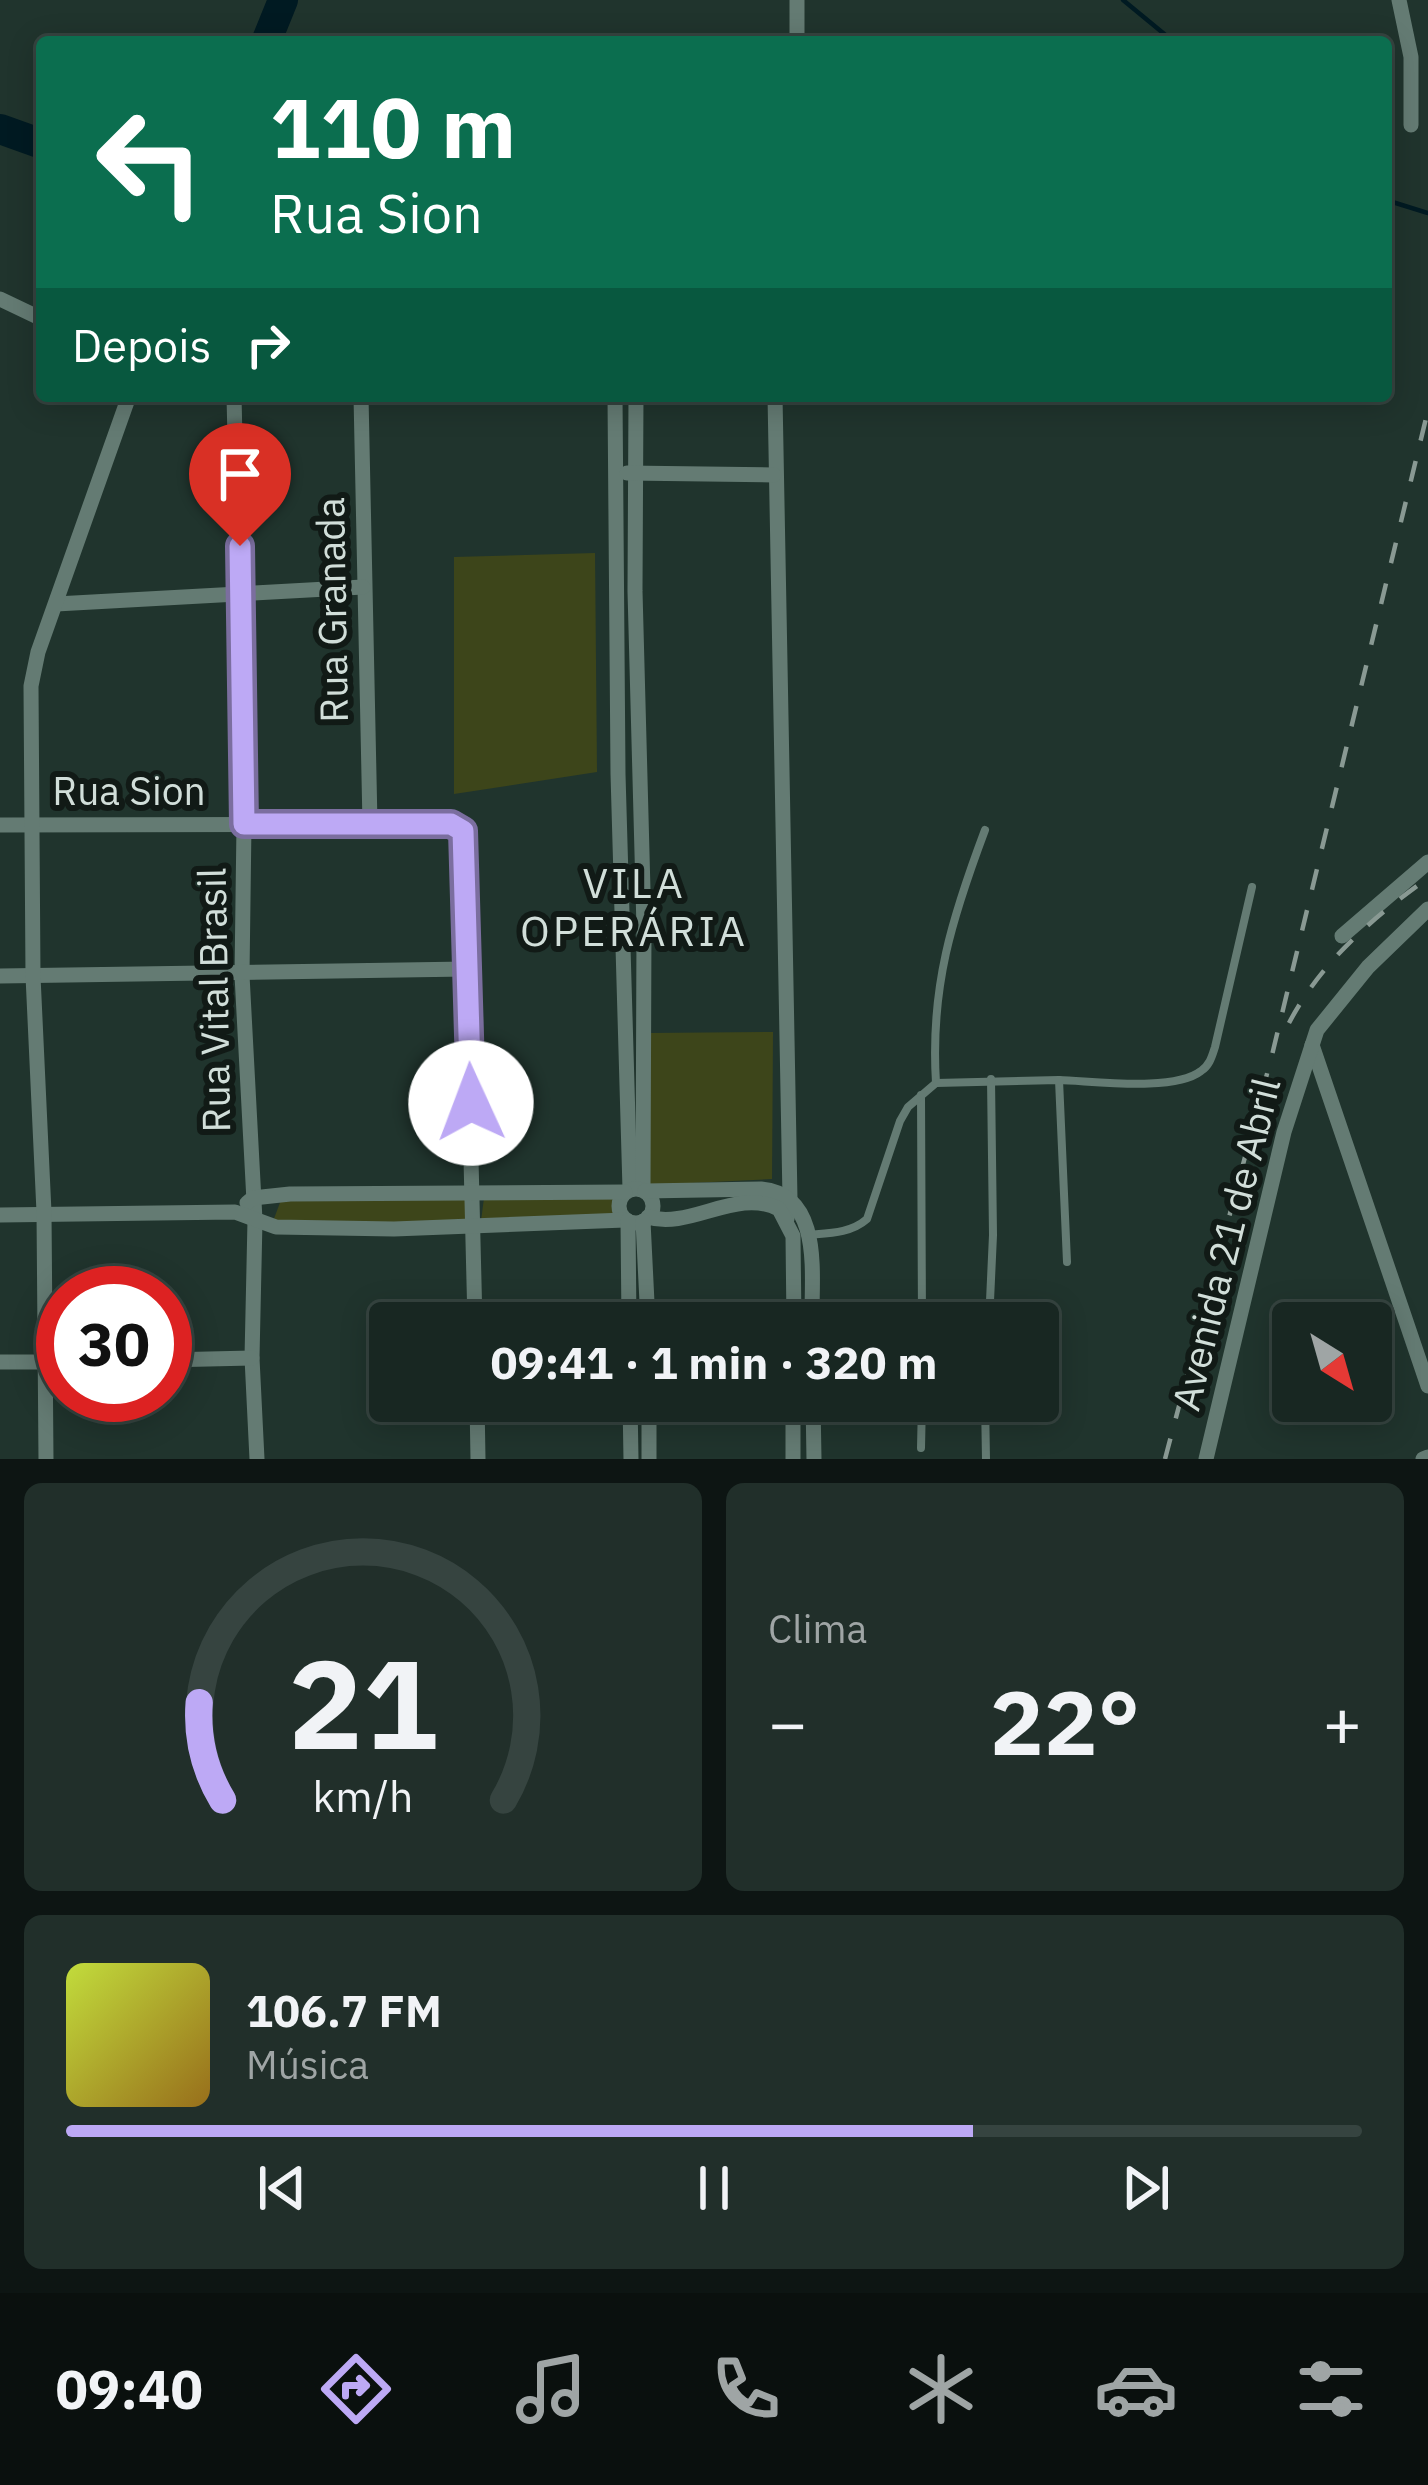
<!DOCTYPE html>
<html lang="pt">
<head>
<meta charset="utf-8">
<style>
	:root { --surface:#182722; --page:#212f2a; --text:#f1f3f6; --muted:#9fa5a5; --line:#364440; --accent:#bda9f5 }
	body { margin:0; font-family:"IBM Plex Sans",sans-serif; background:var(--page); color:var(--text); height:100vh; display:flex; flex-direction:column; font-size:45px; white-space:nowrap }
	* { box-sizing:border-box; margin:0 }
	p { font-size:39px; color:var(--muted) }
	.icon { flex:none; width:66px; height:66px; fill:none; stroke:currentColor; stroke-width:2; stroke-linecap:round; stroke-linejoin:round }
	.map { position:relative; height:1459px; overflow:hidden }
	.side { display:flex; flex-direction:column; gap:24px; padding:24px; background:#0d1513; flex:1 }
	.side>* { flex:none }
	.top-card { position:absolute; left:36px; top:36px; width:1356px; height:366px; border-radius:12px; box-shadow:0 6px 30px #0003,0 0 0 3px var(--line); background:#0b6e4f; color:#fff; overflow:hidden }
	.needle { width:78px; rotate:143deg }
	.fabs { position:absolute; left:1272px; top:1302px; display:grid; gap:24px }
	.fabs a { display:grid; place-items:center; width:120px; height:120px; border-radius:12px; background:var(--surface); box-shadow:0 6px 30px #0003,0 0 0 3px var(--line); font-size:60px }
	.speed { position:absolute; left:36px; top:1266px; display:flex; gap:24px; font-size:60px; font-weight:700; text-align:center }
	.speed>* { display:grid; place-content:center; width:156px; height:156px; border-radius:50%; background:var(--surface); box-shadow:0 6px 30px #0003,0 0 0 3px var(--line); line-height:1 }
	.speed .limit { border:18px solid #d22; background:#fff; color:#111 }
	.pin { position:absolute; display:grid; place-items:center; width:102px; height:102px; color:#fff; margin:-123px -51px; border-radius:50% 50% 50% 0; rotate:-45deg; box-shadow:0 0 12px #0007 }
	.pin .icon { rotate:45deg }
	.me { position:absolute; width:132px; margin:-66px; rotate:358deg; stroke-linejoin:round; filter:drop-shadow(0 0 9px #0008) }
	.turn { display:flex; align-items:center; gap:42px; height:252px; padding:0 36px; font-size:54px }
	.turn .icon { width:156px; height:156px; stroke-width:2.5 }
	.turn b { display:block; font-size:84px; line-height:102px }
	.then { display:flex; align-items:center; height:114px; padding:0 36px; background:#0003; gap:24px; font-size:45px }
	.big { font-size:90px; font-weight:800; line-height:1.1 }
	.side .card { flex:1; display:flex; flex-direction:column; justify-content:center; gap:18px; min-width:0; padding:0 42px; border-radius:18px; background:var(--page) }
	.side .dial { align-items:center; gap:0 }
	.dial svg { height:312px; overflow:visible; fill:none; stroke:var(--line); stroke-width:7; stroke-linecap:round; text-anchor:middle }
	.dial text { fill:var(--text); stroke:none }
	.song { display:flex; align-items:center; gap:36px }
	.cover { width:144px; height:144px; border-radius:18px; background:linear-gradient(135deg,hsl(70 70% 55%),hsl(40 70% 35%)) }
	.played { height:12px; border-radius:6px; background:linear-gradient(90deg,var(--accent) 70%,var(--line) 70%) }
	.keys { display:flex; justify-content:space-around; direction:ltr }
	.heat { display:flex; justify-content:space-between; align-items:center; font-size:66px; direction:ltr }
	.side .tiles { flex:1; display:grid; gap:24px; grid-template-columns:1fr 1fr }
	.card:last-child { grid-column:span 2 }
	.trip { position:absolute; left:369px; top:1302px; width:690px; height:120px; border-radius:12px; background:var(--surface); box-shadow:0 6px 30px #0003,0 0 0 3px var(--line); font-weight:800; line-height:120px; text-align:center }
	.tabs { display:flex; height:192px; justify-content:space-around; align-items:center; background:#0a100e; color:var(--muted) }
	.tabs .icon { width:84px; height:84px }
	.tabs .selected { color:var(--accent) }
	.tabs b { font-size:54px; color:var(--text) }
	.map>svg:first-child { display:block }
	.green { fill:#3d451a }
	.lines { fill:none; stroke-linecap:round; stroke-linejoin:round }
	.stream { stroke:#001a22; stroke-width:4.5 }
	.river { stroke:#001a22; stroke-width:30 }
	.lane { stroke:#647b73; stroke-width:8 }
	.street { stroke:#647b73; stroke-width:15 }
	.rail { stroke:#899993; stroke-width:4.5; stroke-dasharray:21 21; stroke-linecap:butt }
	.route-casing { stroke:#7b6e9f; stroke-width:30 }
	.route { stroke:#bda9f5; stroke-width:21 }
	.labels { text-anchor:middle; stroke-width:12; stroke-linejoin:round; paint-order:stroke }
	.street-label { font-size:39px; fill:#d1ded9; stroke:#111a16 }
	.neighbourhood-label { font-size:42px; letter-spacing:3px; fill:#d1ded9; stroke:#111a16 }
</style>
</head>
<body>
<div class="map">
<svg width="1428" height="1459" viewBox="0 0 1428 1459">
	<rect width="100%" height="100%" fill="#20342d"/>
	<g class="green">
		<path d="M595,553L597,772L454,794V557Z"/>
		<path d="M773,1032L772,1179L649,1185V1033Z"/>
		<path d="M613,1196L616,1218L481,1221L484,1198Z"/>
		<path d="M469,1198L468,1225L272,1224L281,1200Z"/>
	</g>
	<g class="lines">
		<g class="stream">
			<path d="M1123,0L1174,42"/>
			<path d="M1386,200L1428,213"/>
		</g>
		<g class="river">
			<path d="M266,42L283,0"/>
			<path d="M0,129L42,144"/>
		</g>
		<g class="lane">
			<path d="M1059,1080C1094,1081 1174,1092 1201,1071C1210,1065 1212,1056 1215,1047L1252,887"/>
			<path d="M936,1083C930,987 952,918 985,830"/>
			<path d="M921,1095L922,1323"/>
			<path d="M806,1235C827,1233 850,1234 867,1219L900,1121L908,1107L936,1083L1059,1080L1067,1262"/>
			<path d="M989,1323L993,1235L991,1079"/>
			<path d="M985,1401L986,1459"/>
			<path d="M921,1448L922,1401"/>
		</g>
		<g class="street">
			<path d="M797,0V42"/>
			<path d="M1399,0L1411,57V125"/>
			<path d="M0,299L42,319"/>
			<path d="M234,396L244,824L242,975L255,1220L252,1358L257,1459"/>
			<path d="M361,396L370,824"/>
			<path d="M615,396L618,774L630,1189"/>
			<path d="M636,396L635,591L644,928L643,1190"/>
			<path d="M775,396L790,1199L787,1219"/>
			<path d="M627,473L774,475"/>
			<path d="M56,604L363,587"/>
			<path d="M0,825L451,824L463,831L475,1323"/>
			<path d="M1342,936L1428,862"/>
			<path d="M0,976L467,969"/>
			<path d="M1312,1045L1428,1386"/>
			<circle cx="636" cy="1206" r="17"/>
			<path d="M645,1191L761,1189C824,1195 811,1277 812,1323"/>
			<path d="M247,1203L253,1198L290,1194L625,1192"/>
			<path d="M0,1215L235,1212L276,1227L394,1229L625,1220"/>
			<path d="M648,1217C690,1230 737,1187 779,1209L793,1236L794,1323"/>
			<path d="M628,1221L629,1323"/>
			<path d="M643,1221L648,1323"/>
			<path d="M165,1360L252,1358"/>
			<path d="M0,1362H63"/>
			<path d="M477,1401L478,1459"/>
			<path d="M630,1401L631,1459"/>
			<path d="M649,1401V1459"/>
			<path d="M813,1401L814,1459"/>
			<path d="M46,1459L44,1212L33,976L31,686L38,652L129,396"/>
			<path d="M793,1459V1401"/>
			<path d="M1206,1459L1284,1132L1317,1030L1368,967L1428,909"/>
			<path d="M1423,1459L1428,1457"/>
		</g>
		<g class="rail">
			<path d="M1289,1023C1321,962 1372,918 1428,878"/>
			<path d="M1165,1459L1272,1055L1428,410"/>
		</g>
	</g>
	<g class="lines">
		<defs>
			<path id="route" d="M240,546L244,824H451L463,831L471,1103"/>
		</defs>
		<use href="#route" class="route-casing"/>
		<use href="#route" class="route"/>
	</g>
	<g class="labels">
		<g class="street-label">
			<text transform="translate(332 610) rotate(-91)" y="14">Rua Granada</text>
			<text x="129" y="805">Rua Sion</text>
			<text transform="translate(214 1000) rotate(-91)" y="14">Rua Vital Brasil</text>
			<text transform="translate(1226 1244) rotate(-76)" y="14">Avenida 21 de Abril</text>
		</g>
		<g class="neighbourhood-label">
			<text x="634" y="898">VILA<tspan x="634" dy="48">OPERÁRIA</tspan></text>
		</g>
	</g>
</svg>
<div class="fabs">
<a><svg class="needle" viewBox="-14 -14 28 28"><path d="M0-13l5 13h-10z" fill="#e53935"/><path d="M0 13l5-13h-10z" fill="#9fa5a5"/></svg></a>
</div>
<div class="speed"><div class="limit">30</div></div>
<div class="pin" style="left:240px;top:546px;background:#d93025"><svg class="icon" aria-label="arrive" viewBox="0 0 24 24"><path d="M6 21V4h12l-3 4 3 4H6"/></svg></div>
<svg class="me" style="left:471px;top:1103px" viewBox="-20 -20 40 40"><circle r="19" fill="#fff"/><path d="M0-13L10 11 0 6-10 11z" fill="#bda9f5"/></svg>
<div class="trip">09:41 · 1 min · 320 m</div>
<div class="top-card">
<div class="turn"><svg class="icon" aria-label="left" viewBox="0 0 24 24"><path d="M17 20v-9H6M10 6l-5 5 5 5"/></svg><div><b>110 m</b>Rua Sion</div></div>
<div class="then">Depois<svg class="icon" aria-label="right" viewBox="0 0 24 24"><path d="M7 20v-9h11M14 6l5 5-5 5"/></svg></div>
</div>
</div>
<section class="side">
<div class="tiles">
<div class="card dial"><svg viewBox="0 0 100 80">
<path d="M14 69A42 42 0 1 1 86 69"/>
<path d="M14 69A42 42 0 0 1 8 44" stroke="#bda9f5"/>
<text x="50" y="56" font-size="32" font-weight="700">21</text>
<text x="50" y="72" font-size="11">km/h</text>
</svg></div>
<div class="card"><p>Clima</p>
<div class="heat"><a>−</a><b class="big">22°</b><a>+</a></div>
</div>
<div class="card">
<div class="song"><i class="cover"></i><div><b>106.7 FM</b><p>Música</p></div></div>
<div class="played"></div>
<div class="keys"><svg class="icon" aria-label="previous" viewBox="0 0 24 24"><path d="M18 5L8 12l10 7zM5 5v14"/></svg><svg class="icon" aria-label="pause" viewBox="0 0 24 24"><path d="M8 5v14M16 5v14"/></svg><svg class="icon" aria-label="next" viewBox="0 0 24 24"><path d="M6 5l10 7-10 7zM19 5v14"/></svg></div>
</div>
</div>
</section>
<nav class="tabs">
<b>09:40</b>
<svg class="icon selected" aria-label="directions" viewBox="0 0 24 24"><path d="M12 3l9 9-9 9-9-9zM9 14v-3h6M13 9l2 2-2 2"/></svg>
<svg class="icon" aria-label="music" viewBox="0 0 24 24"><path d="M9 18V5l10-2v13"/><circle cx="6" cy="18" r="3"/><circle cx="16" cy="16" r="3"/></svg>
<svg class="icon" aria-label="phone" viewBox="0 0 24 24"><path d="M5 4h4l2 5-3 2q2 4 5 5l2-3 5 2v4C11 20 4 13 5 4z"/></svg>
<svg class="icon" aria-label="climate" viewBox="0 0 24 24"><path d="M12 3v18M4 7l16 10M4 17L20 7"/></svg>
<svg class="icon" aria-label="car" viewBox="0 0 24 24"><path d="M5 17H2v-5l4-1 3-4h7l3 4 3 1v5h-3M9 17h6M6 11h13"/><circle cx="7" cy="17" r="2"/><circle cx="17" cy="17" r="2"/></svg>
<svg class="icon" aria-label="filters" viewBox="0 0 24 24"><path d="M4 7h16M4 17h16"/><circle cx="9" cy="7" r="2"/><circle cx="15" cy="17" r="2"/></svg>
</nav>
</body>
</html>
